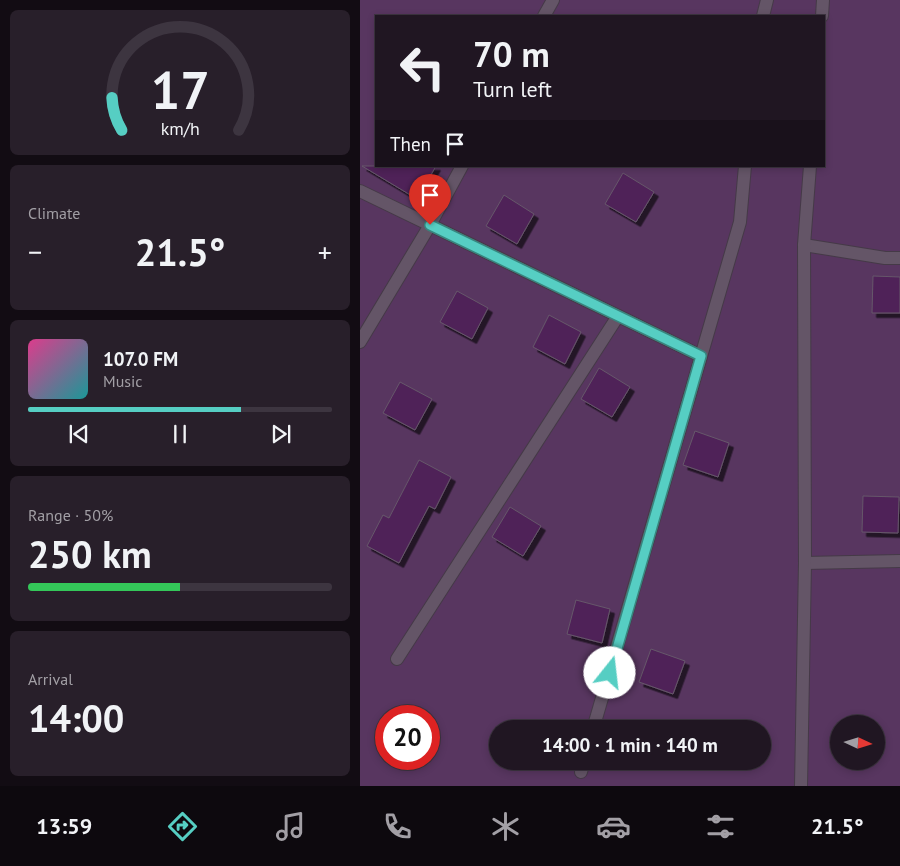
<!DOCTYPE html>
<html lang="en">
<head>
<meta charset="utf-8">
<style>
	:root { --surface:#201622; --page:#281f2a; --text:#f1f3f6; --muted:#a29fa5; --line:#3d3540; --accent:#56cec3 }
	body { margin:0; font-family:"PT Sans",sans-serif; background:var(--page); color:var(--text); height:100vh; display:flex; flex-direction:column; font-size:19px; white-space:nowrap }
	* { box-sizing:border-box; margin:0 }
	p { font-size:16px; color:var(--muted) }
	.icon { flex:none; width:28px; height:28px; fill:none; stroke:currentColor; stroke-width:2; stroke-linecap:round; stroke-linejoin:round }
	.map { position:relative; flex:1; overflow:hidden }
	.side { display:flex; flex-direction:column; gap:10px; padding:10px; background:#120c13; width:360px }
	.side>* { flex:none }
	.hud { position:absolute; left:15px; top:15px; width:450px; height:152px; border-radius:0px; box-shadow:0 2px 8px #0003,0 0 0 1px var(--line); background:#201622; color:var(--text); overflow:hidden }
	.needle { width:32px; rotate:94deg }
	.tools { position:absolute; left:470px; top:715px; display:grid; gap:10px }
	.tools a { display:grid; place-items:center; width:55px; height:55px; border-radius:50%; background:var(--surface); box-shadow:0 2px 8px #0003,0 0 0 1px var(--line); font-size:25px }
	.speed { position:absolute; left:15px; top:705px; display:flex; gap:10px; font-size:25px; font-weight:700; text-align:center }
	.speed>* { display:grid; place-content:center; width:65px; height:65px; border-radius:50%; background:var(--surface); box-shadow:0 2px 8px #0003,0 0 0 1px var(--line); line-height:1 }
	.speed .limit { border:8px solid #d22; background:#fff; color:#111 }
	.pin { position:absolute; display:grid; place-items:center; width:42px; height:42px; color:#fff; margin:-51px -21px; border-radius:50% 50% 50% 0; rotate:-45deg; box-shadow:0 0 5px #0007 }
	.pin .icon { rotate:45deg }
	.me { position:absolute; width:55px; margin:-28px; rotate:16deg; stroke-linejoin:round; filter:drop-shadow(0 0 4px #0008) }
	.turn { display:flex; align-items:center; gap:18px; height:105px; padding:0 15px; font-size:22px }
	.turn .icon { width:65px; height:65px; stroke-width:2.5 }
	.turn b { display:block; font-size:35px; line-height:42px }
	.then { display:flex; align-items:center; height:48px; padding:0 15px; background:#0003; gap:10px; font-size:19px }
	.big { font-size:38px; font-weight:700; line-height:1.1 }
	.side .widget { flex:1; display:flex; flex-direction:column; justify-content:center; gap:8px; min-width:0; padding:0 18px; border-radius:8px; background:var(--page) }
	.side .dial { align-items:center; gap:0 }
	.dial svg { height:130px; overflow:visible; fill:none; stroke:var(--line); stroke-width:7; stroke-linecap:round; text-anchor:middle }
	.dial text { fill:var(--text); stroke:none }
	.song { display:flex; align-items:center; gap:15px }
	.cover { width:60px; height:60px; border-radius:8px; background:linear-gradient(135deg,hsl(330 70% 55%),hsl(180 70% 35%)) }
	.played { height:5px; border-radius:2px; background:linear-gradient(90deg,var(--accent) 70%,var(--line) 70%) }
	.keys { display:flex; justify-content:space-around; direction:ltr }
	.heat { display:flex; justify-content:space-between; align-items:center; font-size:28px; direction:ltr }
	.charge { height:8px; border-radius:4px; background:linear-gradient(90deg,#34c759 50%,var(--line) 0) }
	.trip { position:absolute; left:129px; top:720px; width:282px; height:50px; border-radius:25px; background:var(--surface); box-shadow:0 2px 8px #0003,0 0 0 1px var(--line); font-weight:700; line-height:50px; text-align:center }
	.dock { display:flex; height:80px; justify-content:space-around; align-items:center; background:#0d090e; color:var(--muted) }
	.dock .icon { width:35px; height:35px }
	.dock .on { color:var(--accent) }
	.dock b { font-size:22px; color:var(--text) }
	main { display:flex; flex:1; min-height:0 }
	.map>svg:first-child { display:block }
	.green { fill:#583660; fill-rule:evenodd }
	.building { fill:#4f2358; stroke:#66576a; filter:url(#shadow) }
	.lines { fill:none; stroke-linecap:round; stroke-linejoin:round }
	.service-casing { stroke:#453a47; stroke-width:14 }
	.service { stroke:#645567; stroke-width:12 }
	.route-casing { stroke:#38867f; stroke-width:12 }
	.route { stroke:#56cec3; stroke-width:9 }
</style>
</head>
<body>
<main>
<section class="side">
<div class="widget dial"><svg viewBox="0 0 100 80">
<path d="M14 69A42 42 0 1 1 86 69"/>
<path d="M14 69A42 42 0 0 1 8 49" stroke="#56cec3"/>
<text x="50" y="56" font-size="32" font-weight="700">17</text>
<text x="50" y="72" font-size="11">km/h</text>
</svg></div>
<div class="widget"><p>Climate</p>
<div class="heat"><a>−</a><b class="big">21.5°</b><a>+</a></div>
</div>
<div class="widget">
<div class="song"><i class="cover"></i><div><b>107.0 FM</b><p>Music</p></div></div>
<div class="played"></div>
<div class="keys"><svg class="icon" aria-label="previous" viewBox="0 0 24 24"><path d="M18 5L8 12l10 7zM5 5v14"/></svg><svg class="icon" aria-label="pause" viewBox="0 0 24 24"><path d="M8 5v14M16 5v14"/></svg><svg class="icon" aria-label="next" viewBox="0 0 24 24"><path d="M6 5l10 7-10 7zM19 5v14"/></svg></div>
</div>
<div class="widget"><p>Range · 50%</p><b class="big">250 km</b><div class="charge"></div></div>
<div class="widget"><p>Arrival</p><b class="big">14:00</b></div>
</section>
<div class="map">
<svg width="540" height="786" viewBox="0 0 540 786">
	<defs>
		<filter id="shadow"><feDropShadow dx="4.5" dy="4.5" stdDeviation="0" flood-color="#0009"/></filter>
	</defs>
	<rect width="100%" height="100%" fill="#2b1e2e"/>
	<path class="green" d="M0,0H540V786H0ZM16,16H464V166H16ZM26,716H69V759H26ZM479,724H516V761H479ZM138,729H402V761H138Z"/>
	<g class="building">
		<path d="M2,166H76L57,199Z"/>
		<path d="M263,173L294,192L276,222L245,204Z"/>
		<path d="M144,195L174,214L157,244L126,226Z"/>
		<path d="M513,276L540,277V313H512Z"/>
		<path d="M97,291L128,308L112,339L80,322Z"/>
		<path d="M189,315L221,332L205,364L173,347Z"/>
		<path d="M239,368L270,387L252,417L221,399Z"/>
		<path d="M40,382L72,399L55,430L23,413Z"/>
		<path d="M335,431L369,443L358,477L323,465Z"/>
		<path d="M59,460L91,477L75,509L69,506L39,563L7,546L23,515L29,518Z"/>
		<path d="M503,496L539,497L538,533L502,532Z"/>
		<path d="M150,507L181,526L163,556L132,537Z"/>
		<path d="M216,600L250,609L242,643L207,634Z"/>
		<path d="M291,649L325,661L313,694L279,682Z"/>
	</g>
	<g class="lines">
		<defs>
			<g id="service">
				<path d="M184,16L193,0"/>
				<path d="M403,16L407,0"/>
				<path d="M462,16L463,0"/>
				<path d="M0,191L341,356"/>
				<path d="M444,245L525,258H540"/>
				<path d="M0,342L70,225L102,166"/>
				<path d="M445,563L540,561"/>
				<path d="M37,659L258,316"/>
				<path d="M233,729L380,222L385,166"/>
				<path d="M221,772L224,761"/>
				<path d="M441,786L445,563L444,245L450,166"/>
			</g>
		</defs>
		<use href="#service" class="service-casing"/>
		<use href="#service" class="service"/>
	</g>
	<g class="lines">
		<defs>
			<path id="route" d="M70,225L341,356L250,673"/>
		</defs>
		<use href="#route" class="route-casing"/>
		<use href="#route" class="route"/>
	</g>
</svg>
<div class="tools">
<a><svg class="needle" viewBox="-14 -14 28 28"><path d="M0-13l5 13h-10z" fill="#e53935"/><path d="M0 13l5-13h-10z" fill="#a29fa5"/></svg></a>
</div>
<div class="speed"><div class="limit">20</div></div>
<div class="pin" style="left:70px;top:225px;background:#d93025"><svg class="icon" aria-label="arrive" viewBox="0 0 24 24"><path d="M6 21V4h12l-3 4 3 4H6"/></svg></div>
<svg class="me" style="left:250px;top:673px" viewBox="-20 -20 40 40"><circle r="19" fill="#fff"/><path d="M0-13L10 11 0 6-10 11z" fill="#56cec3"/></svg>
<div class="trip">14:00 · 1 min · 140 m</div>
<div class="hud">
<div class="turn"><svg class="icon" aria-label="left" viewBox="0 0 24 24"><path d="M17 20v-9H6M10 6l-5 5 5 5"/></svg><div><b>70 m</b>Turn left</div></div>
<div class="then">Then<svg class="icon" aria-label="arrive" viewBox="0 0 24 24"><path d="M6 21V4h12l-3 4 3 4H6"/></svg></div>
</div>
</div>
</main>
<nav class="dock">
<b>13:59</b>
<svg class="icon on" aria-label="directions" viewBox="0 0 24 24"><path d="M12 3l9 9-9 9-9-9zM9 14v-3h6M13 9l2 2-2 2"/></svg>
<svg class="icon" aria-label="music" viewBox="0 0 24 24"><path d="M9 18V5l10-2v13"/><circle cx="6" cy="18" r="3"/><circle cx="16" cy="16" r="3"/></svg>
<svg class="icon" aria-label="phone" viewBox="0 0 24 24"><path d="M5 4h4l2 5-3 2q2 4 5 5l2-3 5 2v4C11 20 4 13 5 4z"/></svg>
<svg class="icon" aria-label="climate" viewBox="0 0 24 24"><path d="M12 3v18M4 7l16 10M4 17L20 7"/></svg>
<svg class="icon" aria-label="car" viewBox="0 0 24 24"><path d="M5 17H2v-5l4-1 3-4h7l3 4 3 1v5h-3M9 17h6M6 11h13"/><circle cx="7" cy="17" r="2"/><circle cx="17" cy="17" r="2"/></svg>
<svg class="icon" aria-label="filters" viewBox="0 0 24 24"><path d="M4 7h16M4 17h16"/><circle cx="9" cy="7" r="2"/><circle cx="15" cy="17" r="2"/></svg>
<b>21.5°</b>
</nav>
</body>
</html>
